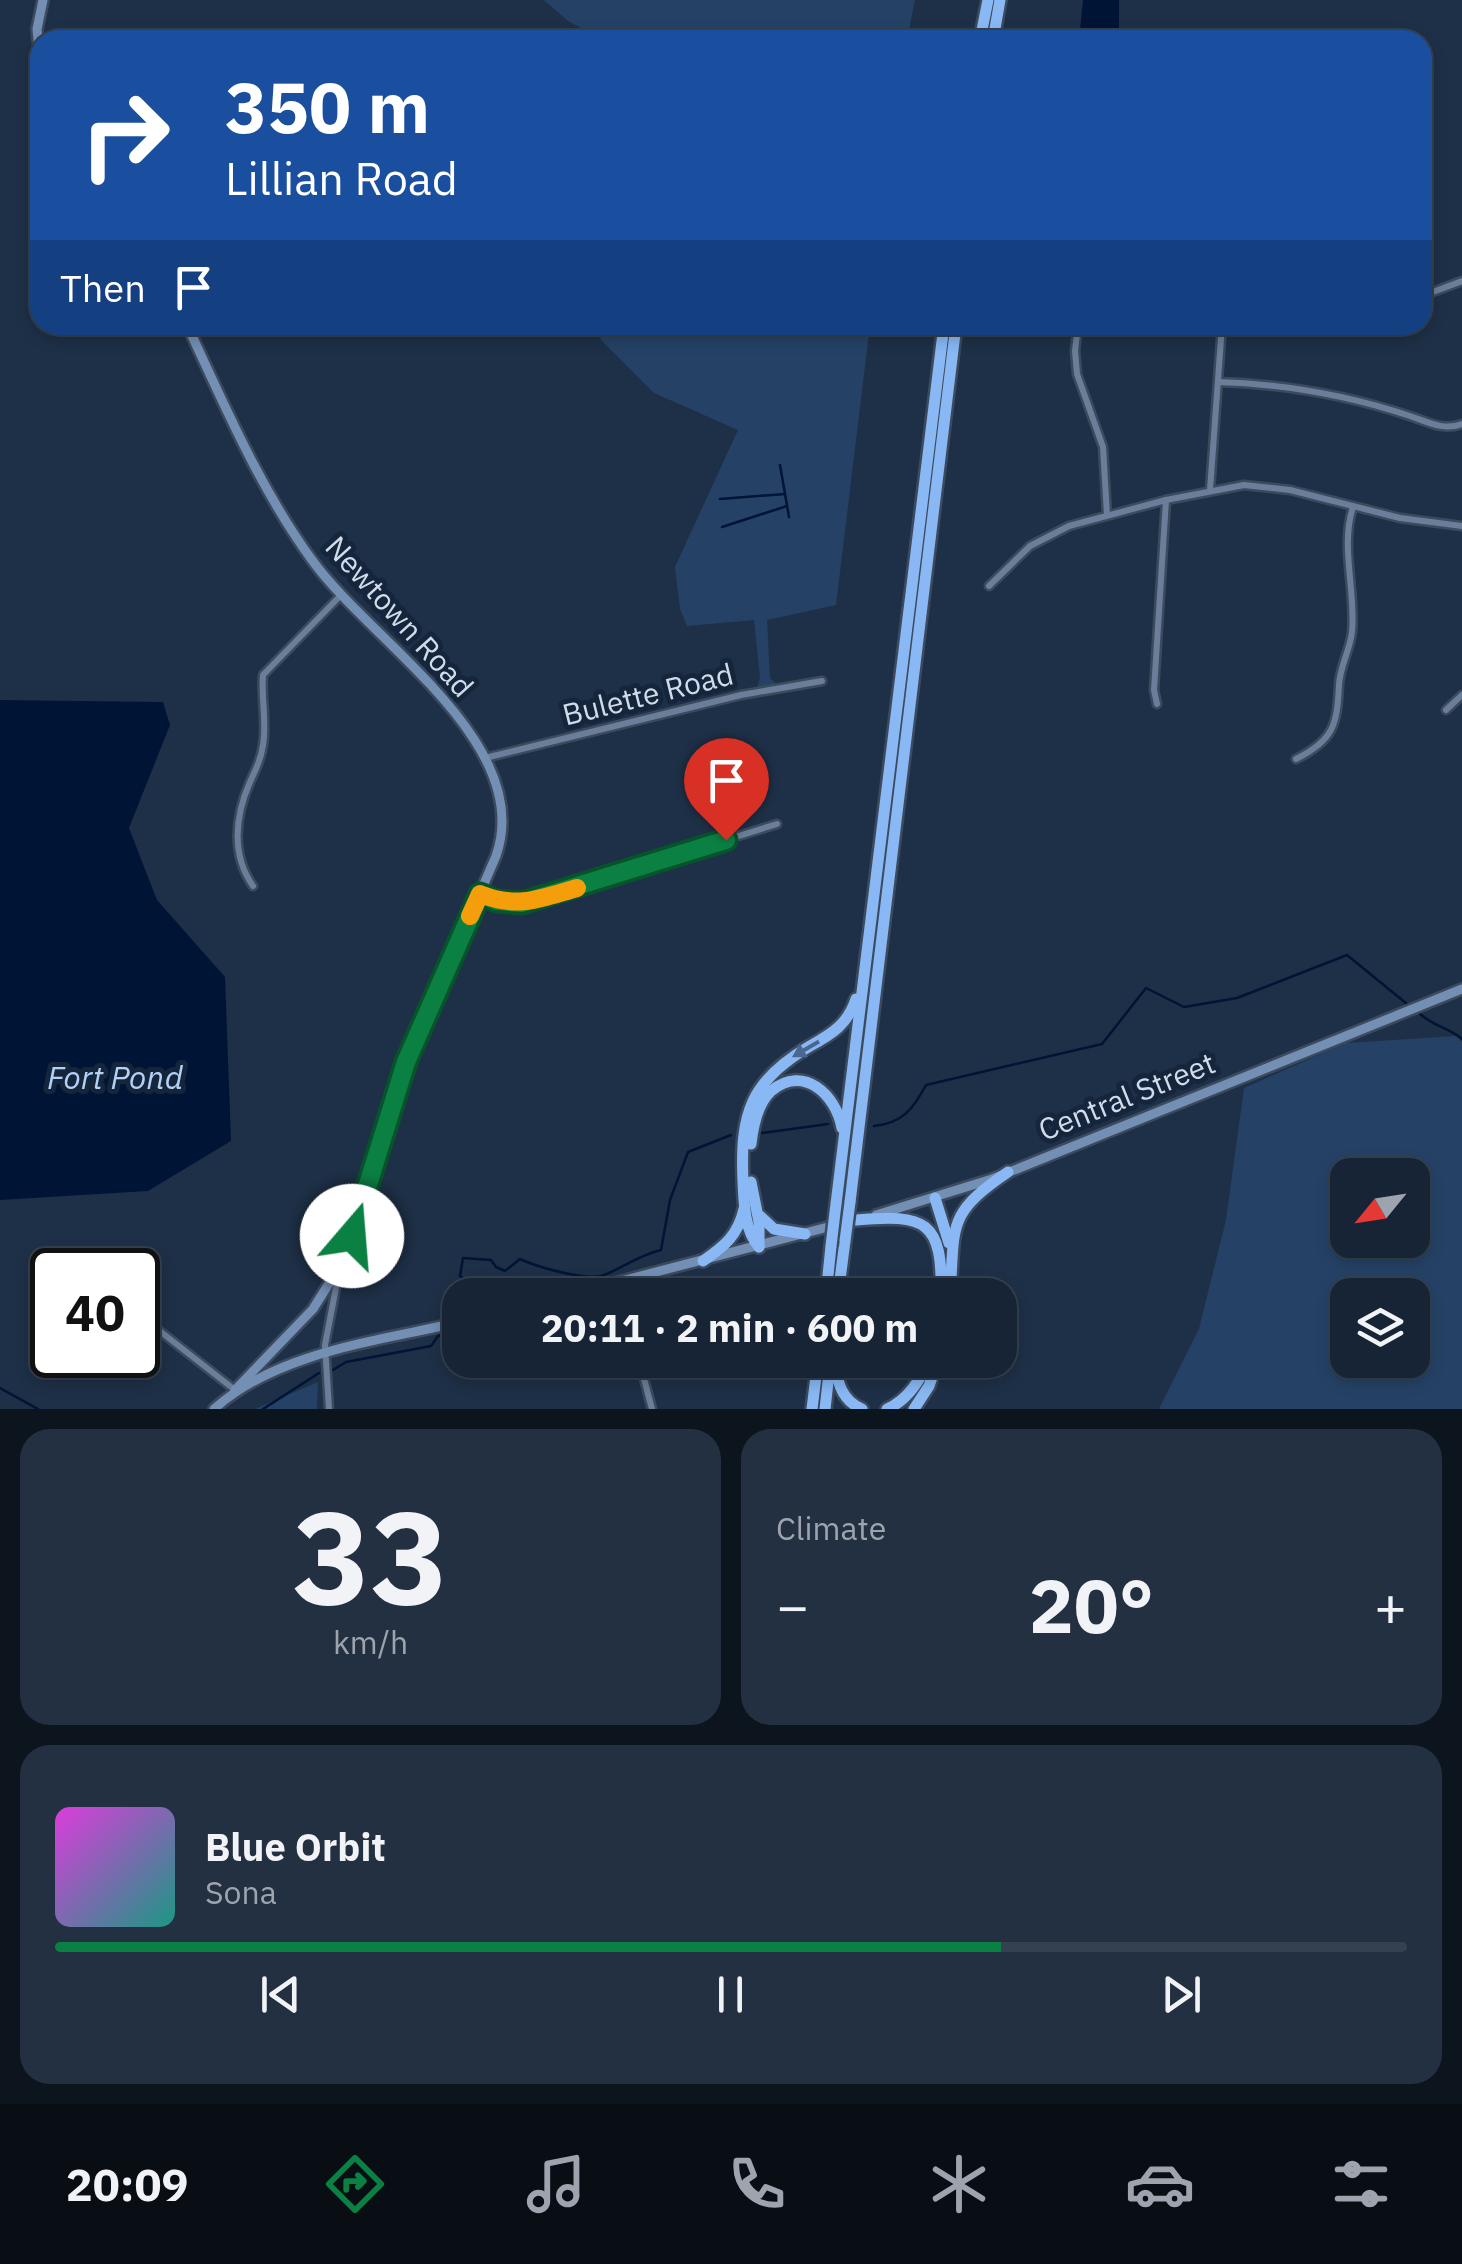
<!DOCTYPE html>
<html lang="en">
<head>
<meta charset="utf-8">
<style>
	:root { --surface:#162435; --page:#233041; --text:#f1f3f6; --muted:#9ea4ad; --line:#354150; --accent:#0b8043 }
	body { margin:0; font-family:"IBM Plex Sans",sans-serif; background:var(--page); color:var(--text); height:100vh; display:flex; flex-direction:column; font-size:38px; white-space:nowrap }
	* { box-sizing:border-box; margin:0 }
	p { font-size:32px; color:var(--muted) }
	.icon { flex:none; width:55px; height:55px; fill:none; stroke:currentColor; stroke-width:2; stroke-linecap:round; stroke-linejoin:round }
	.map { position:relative; height:1409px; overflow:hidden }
	.side { display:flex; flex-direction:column; gap:20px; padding:20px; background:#0c141d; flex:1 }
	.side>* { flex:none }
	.top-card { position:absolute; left:30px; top:30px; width:1402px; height:305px; border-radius:30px; box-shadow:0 5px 15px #0003,0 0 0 2px var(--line); background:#1a4fa0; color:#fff; overflow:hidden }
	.needle { width:65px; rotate:240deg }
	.tools { position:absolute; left:1330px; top:1158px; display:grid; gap:20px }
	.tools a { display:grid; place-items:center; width:100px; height:100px; border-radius:20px; background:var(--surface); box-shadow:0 5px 15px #0003,0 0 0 2px var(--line); font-size:50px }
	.speed { position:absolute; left:30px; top:1248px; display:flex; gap:20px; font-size:50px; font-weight:700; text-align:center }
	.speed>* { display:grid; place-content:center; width:130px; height:130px; border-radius:50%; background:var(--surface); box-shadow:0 5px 15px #0003,0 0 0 2px var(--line); line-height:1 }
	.speed .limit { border:5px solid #111; border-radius:15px; background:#fff; color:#111 }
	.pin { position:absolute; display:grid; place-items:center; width:85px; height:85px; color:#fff; margin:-102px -42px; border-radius:50% 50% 50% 0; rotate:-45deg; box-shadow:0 0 10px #0007 }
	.pin .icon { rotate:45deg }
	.me { position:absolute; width:110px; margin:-55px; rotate:18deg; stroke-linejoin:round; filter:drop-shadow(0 0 8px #0008) }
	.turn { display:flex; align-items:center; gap:35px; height:210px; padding:0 30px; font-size:45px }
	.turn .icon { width:130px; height:130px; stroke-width:2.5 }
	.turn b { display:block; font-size:70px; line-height:85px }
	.then { display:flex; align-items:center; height:95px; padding:0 30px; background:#0003; gap:20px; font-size:38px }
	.big { font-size:75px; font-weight:700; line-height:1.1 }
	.side .card { flex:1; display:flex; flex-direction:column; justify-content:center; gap:15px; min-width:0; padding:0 35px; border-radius:30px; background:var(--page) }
	.side .dial { align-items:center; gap:0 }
	.dial b { font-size:130px; line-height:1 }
	.song { display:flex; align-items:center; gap:30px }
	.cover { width:120px; height:120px; border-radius:15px; background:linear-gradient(135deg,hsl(300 70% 55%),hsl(170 70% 35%)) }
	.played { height:10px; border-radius:5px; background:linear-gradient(90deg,var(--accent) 70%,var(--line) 70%) }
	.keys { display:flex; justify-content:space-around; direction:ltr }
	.heat { display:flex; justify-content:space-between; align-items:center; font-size:55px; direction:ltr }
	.side .tiles { flex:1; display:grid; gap:20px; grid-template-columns:1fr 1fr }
	.card:last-child { grid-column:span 2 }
	.trip { position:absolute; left:442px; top:1278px; width:575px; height:100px; border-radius:30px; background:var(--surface); box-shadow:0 5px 15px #0003,0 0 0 2px var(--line); font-weight:700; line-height:100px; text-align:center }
	.menu { display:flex; height:160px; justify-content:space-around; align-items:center; background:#090e15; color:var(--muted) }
	.menu .icon { width:70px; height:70px }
	.menu .current { color:var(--accent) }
	.menu b { font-size:45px; color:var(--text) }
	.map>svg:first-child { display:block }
	.green { fill:#254266; fill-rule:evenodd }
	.water { fill:#001436 }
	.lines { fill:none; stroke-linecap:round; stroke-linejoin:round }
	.stream { stroke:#001436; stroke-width:2.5 }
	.street-casing { stroke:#3c4a5e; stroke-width:11 }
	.secondary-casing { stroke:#3c4a5e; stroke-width:14 }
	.highway-casing { stroke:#3c4a5e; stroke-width:16 }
	.street { stroke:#6a7e99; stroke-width:6 }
	.secondary { stroke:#738fb4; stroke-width:9 }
	.highway { stroke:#89b8f4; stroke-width:11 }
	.highway-bridge-casing { stroke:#3c4a5e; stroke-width:16; stroke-linecap:butt }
	.highway-bridge { stroke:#89b8f4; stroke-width:11 }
	.oneway { fill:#49688f }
	.route-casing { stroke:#07532c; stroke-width:25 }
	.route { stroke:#0b8043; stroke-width:18 }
	.slow { stroke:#f59e0b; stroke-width:18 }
	.labels { text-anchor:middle; stroke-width:10; stroke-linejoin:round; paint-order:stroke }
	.street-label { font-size:30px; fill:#d1dceb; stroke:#15263c }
	.water-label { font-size:32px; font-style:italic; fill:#b3d0f6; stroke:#15263c }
</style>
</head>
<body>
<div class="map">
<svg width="1462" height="1409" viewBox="0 0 1462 1409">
	<rect width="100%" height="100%" fill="#1e3047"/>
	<g class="green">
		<path d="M544,0H915L907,40H604L568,21Z"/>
		<path d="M592,325H870L836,605L767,620L770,678L777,685L757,688L760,678L754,620L687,626L680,609L675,567L738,430L654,393L602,341Z"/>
		<path d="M1456,1036L1462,1042V1409H1159L1199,1329L1226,1220L1244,1088L1346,1043ZM1412,1175V1240H1348V1175ZM1412,1295V1360H1348V1295Z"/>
		<path d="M318,1382L317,1409H255Z"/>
	</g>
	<g class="water">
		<path d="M1083,0H1119V40H1079Z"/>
		<path d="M0,700L163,702L170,725L129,828L157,900L225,977L231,1141L148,1191L0,1200Z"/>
	</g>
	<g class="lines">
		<g class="stream">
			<path d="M780,465L789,517"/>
			<path d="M720,499L785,494"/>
			<path d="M722,527L787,506"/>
			<path d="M1420,1014C1435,1027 1449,1028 1462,1039"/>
			<path d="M874,1126C903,1123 913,1109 926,1085L1102,1044L1146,988L1184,1007L1237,998L1347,955L1407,1004"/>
			<path d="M762,1133L828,1124"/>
			<path d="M482,1295L460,1276L463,1258L491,1260L496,1267L505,1271L520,1259C537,1267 583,1280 601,1276C620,1270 636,1256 661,1250L670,1200L688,1152L731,1135"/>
			<path d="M333,1370L346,1362L431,1346L438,1336L460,1330"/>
			<path d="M0,1388L38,1409"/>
			<path d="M263,1409L319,1373"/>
		</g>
		<defs>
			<g id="street">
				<path d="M1422,296L1462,281"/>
				<path d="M1078,325L1075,351L1077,374L1103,447L1107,515"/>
				<path d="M1218,382C1285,384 1347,395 1410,416C1428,422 1443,431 1462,424"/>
				<path d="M1210,490L1222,325"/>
				<path d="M989,586L1030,546L1069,526L1166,500L1244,485L1290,490L1400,518L1462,526"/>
				<path d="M1157,704L1154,690L1166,500"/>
				<path d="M1446,710L1462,695"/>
				<path d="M485,758L741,695L822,681"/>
				<path d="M1296,759C1334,740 1337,725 1339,685C1340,666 1350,650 1352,632C1356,590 1340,547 1353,507"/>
				<path d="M253,886C231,855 235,816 250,782C256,769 261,759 263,745C267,722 261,698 263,675L341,595"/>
				<path d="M480,894L497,901L522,903L777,824"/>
				<path d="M619,1282L623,1295"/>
				<path d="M138,1314L235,1390"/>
				<path d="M639,1360L652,1409"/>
				<path d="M329,1409L325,1345L339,1272"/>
			</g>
			<g id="secondary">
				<path d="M40,59L37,29L43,0"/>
				<path d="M187,325C224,404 260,489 312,560C369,640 536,743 496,856L407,1062L343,1261L313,1309L235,1390"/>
				<path d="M876,1215L992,1179L1462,989"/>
				<path d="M568,1295L851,1221"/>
				<path d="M214,1409C277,1352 379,1341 460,1322"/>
			</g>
			<g id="highway">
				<path d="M980,40L988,0"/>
				<path d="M993,40L1000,0"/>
				<path d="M751,1144C753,1126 757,1104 771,1091C804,1064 836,1095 842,1128"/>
				<path d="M751,1182L759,1222V1247"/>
				<path d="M935,1198L949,1243"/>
				<path d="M850,1202L956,325"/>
				<path d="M836,1204L944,325"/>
				<path d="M760,1216L774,1229L805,1234"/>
				<path d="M856,1220C925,1214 943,1220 941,1295"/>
				<path d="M759,1247C744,1230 744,1202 743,1181C740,1114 750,1081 810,1046C832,1034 848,1024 856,999"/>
				<path d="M703,1261C725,1246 738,1235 744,1209"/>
				<path d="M826,1295L831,1246"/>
				<path d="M838,1295L845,1241"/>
				<path d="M950,1295C955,1225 946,1214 1008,1172"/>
				<path d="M836,1360C836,1381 841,1400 862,1409"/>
				<path d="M812,1409L818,1360"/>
				<path d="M825,1409L830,1364"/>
				<path d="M887,1409C908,1400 920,1380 929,1360"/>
				<path d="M914,1409L929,1386L938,1360"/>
			</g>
		</defs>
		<use href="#street" class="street-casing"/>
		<use href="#secondary" class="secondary-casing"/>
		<use href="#highway" class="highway-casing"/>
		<use href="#street" class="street"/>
		<use href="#secondary" class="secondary"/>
		<use href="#highway" class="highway"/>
		<defs>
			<g id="highway-bridge">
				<path d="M845,1241L850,1202"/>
				<path d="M831,1246L836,1204"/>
			</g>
		</defs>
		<use href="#highway-bridge" class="highway-bridge-casing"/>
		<use href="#highway-bridge" class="highway-bridge"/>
	</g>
	<defs><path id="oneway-solid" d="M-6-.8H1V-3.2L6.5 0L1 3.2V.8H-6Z" transform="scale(2.5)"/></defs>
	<use class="oneway" href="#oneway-solid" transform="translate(806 1049) rotate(150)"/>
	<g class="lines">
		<defs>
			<path id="route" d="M352,1236L406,1062L480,894L497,901L522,903L726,840"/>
		</defs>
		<use href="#route" class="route-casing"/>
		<use href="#route" class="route"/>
		<path class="slow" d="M470,916L480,894C518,909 539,899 577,888"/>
	</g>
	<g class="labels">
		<g class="street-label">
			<text transform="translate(399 617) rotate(48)" y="10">Newtown Road</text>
			<text transform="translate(648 695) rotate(-14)" y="10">Bulette Road</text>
			<text transform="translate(1127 1097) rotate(-22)" y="10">Central Street</text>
		</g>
		<g class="water-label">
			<text x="115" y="1089">Fort Pond</text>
		</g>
	</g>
</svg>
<div class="tools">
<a><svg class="needle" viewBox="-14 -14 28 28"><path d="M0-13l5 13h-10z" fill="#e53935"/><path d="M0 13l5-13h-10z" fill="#9ea4ad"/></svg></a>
<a><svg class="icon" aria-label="layers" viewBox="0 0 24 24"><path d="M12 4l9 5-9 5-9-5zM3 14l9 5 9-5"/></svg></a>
</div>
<div class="speed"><div class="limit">40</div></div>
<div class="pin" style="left:726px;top:840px;background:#d93025"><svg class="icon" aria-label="arrive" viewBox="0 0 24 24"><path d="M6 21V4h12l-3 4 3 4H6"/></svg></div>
<svg class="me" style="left:352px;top:1236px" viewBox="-20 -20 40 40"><circle r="19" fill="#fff"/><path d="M0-13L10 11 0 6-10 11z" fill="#0b8043"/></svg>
<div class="trip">20:11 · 2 min · 600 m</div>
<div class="top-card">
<div class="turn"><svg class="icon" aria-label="right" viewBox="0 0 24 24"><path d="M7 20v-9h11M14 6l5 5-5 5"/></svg><div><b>350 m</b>Lillian Road</div></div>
<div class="then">Then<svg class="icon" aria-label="arrive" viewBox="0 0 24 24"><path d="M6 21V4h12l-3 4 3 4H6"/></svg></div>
</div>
</div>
<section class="side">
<div class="tiles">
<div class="card dial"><b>33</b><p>km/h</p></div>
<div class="card"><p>Climate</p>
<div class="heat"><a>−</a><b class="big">20°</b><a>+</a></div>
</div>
<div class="card">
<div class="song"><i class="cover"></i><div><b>Blue Orbit</b><p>Sona</p></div></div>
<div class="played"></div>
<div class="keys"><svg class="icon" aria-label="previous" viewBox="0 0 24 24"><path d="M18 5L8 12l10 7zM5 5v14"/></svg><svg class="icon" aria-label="pause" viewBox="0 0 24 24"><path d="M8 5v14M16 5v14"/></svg><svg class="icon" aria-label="next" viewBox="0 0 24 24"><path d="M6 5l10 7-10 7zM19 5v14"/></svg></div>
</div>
</div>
</section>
<nav class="menu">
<b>20:09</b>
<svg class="icon current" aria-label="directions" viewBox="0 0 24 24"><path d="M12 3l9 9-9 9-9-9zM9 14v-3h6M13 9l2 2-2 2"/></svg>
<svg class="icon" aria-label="music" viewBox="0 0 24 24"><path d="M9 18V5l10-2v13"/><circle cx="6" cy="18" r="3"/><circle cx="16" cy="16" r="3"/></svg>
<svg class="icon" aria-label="phone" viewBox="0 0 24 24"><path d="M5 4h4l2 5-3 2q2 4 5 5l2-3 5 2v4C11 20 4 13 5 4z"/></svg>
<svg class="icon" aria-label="climate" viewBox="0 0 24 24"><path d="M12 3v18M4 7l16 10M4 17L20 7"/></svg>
<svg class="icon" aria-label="car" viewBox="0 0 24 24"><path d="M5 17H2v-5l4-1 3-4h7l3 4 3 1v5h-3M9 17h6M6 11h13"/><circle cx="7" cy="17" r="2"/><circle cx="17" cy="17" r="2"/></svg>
<svg class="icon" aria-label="filters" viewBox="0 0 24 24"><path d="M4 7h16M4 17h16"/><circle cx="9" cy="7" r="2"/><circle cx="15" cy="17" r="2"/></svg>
</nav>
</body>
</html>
